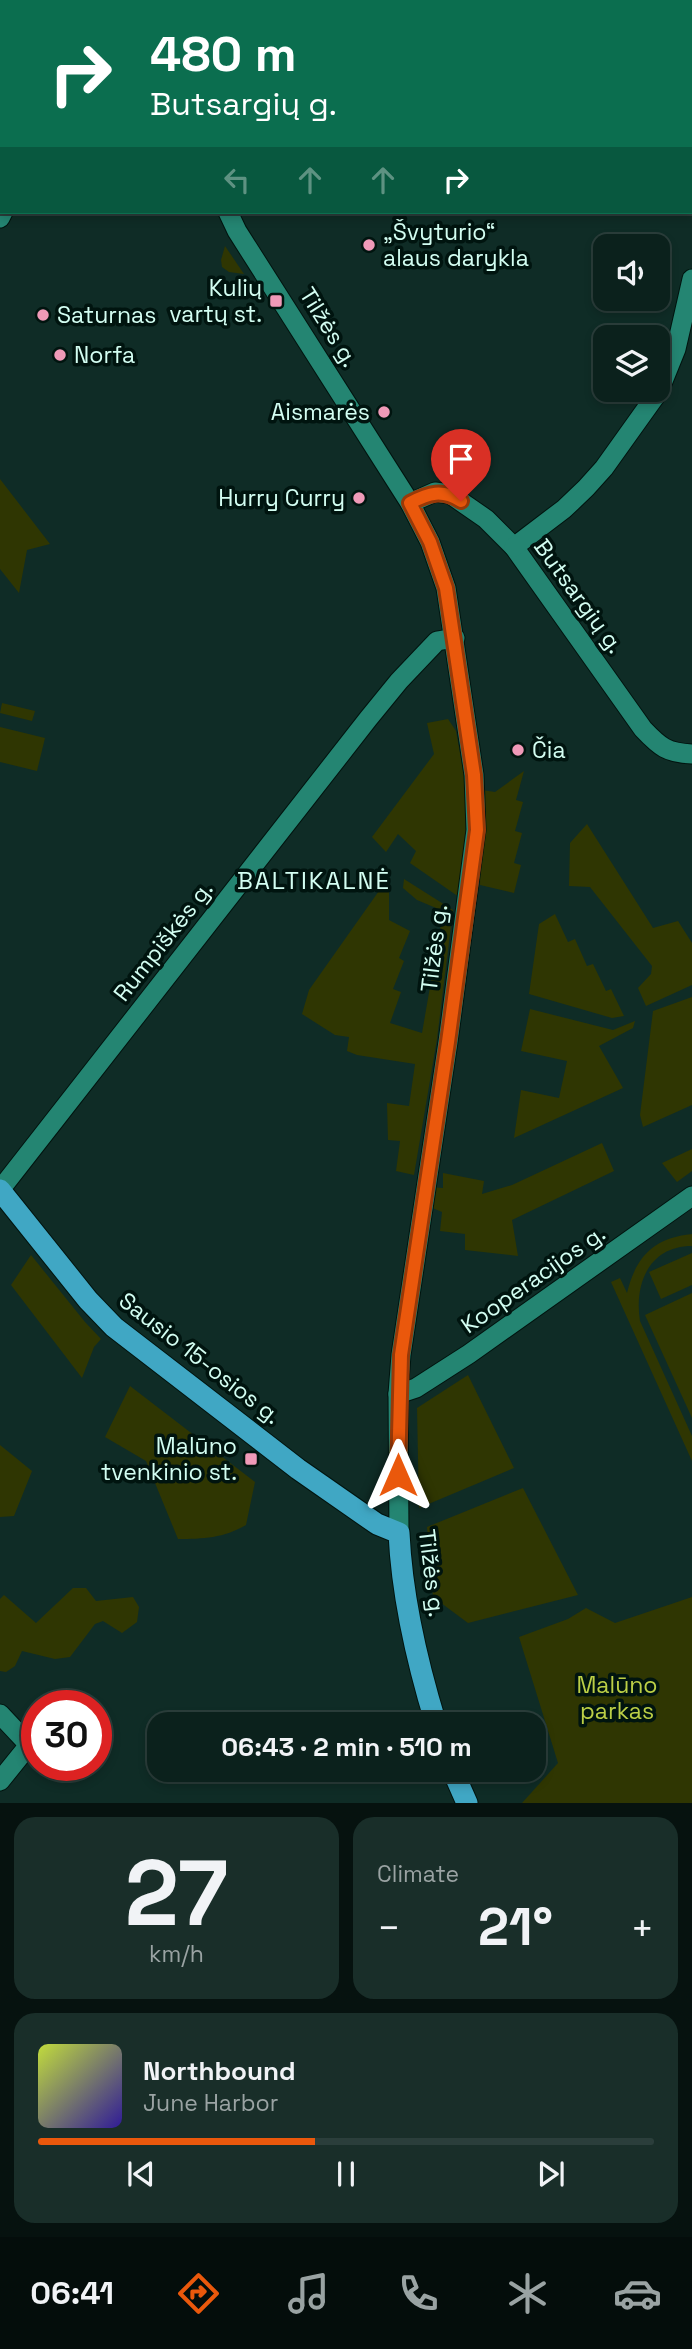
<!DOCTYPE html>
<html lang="en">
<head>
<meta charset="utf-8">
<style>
	:root { --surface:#0b211c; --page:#192e29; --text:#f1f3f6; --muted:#9aa3a3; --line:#2b3e3b; --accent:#ea580c }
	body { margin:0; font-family:"Space Grotesk",sans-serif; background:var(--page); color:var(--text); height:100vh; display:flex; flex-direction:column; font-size:26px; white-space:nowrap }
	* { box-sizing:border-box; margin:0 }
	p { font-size:23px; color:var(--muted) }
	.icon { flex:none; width:38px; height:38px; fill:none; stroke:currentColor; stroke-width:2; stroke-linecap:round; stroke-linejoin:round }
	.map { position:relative; height:1803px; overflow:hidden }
	.details { display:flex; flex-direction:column; gap:14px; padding:14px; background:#06120f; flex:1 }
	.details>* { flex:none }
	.top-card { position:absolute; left:0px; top:0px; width:693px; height:214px; box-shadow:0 4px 10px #0003,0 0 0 2px var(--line); background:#0b6e4f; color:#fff; overflow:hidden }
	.fabs { position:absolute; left:593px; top:234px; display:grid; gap:14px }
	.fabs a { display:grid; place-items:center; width:77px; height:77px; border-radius:14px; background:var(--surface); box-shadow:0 4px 10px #0003,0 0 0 2px var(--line); font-size:35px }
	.speed { position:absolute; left:21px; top:1690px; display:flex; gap:14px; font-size:35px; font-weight:700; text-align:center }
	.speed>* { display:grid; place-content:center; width:91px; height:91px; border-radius:50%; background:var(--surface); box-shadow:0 4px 10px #0003,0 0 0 2px var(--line); line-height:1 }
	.speed .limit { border:10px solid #d22; background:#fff; color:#111 }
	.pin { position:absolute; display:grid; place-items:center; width:60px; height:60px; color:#fff; margin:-72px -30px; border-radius:50% 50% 50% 0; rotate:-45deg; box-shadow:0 0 7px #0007 }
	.pin .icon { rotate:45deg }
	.me { position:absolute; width:77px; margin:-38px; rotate:0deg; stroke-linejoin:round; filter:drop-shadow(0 0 5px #0008) }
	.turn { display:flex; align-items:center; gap:24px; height:147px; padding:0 35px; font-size:32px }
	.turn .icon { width:91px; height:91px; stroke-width:2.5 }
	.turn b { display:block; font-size:49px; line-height:60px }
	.lanes { display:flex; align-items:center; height:66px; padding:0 35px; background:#0003; justify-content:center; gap:35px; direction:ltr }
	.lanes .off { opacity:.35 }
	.big { font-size:52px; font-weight:800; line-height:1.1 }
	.details .tile { flex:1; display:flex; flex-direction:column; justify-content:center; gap:10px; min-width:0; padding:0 24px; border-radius:21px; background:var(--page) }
	.details .dial { align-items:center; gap:0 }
	.dial b { font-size:91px; line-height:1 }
	.song { display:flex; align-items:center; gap:21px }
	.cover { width:84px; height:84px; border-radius:10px; background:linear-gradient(135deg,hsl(70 70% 55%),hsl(250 70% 35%)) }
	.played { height:7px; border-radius:4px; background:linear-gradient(90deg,var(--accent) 45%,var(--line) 45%) }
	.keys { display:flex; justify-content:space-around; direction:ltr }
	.heat { display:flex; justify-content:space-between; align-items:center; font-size:38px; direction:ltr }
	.details .tiles { flex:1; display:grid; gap:14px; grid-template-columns:1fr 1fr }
	.tile:last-child { grid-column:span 2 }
	.trip { position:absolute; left:147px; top:1712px; width:399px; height:70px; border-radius:21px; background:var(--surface); box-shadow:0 4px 10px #0003,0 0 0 2px var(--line); font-weight:800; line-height:70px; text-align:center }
	.dock { display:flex; height:112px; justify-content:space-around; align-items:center; background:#040d0b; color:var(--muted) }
	.dock .icon { width:49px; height:49px }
	.dock .active { color:var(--accent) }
	.dock b { font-size:32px; color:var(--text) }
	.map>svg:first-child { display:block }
	.green { fill:#2f3602 }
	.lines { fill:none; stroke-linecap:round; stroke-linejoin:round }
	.minor-casing { stroke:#00140f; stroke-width:21 }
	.major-casing { stroke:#00140f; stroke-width:23 }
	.minor { stroke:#248572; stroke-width:19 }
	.major { stroke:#40a7c4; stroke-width:21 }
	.route-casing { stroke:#983908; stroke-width:18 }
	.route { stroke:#ea580c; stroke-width:12 }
	.poi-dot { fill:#ef9ab8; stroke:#00140f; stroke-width:2.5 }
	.labels { text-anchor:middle; stroke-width:7; stroke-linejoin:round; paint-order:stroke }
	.poi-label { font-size:23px; fill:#d3fef2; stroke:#00140f; text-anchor:start }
	.street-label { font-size:23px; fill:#d3fef2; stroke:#00140f }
	.park-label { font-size:23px; fill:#bbcf46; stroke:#00140f }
	.neighbourhood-label { font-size:24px; letter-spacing:2px; fill:#d3fef2; stroke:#00140f }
</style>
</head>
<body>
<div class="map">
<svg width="692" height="1803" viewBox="0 0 692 1803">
	<rect width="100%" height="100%" fill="#0f2c26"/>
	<g class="green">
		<path d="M100,0H268L99,2Z"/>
		<path d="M225,246L244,274L229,272L222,267L221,260Z"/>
		<path d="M0,479L50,544L27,550L19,593L0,569Z"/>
		<path d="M2,703L35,711L32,721L0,713Z"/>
		<path d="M448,719L456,731L471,814L459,897L410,863L416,851L398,834L386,852L372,837L434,754L427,723Z"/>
		<path d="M0,727L45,738L37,771L0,762Z"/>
		<path d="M524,771L516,800L523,802L515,831L522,833L514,863L521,865L514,893L480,885L482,790L495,792Z"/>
		<path d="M587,824L653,928L678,921L692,943V985L646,1006L638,988L651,974L652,966L590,887L569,886L570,843Z"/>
		<path d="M404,879L453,910L437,1039L414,1175L396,1171L400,1141L388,1140L387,1103L409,1106L415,1064L357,1055L347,1051L349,1037L335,1035L302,1014L309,990L386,881L389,884V920L410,931L399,958L404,961L393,989L401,992L390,1023L422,1033L442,918L436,908L417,900L403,888Z"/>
		<path d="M555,914L568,942L575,939L587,966L593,964L606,991L611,989L624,1016L612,1018L529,994L539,924Z"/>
		<path d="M692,997V1105L643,1127L640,1115L653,1011Z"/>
		<path d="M530,1009L613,1030L635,1021L633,1028L599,1046L623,1088L514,1138L521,1090L559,1098L567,1061L521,1051Z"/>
		<path d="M602,1143L614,1171L512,1220L518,1256L465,1250V1234L440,1231L442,1212L430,1207L431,1187L443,1188V1173L484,1181L482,1194L512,1185Z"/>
		<path d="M692,1149V1171L677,1182L662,1163Z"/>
		<path d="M692,1234V1246C649,1246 634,1284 640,1321L692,1436V1461L611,1282L620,1278L627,1293C636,1256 654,1238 692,1234Z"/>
		<path d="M692,1253V1285L661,1299L649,1272Z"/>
		<path d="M31,1255L85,1322L101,1339L94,1347L82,1378L11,1285Z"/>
		<path d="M692,1293V1418L645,1315Z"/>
		<path d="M468,1375L514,1468L419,1508L417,1408Z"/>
		<path d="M130,1386L255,1482L246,1525C224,1538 203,1539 178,1539L146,1461L105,1437Z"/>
		<path d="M0,1445L32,1471L14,1516L0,1517Z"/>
		<path d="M523,1488L578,1595L468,1623L433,1597L427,1527Z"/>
		<path d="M73,1588H86L96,1601L133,1597L139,1607L137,1622L122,1633L103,1621L95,1624L70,1657L55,1659L22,1651L15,1666L6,1672L0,1671V1599L4,1595L36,1623Z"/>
		<path d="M692,1597V1803H522L558,1763L519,1637L568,1619L586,1608L615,1623Z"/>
	</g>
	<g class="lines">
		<defs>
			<g id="minor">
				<path d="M431,0L437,2"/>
				<path d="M83,2L84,0"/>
				<path d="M275,2L276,0"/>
				<path d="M691,28H692"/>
				<path d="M228,212L237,231L410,503L430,542L446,588L474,775L476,830L448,1042L401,1355L398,1394L399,1533"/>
				<path d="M0,218L3,212"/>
				<path d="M410,503L435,492L450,494L486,519L514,547L643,729C660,747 667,753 692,754"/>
				<path d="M514,547L564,509L586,488L604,468L659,391L676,349L692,279"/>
				<path d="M0,1190L368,719L399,681L437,641L455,638"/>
				<path d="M398,1394L416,1388L469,1354L692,1196"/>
				<path d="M0,1714L29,1745L0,1781"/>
			</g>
			<g id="major">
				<path d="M0,1190L88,1300L114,1327L298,1469L377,1524L399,1533C402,1598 417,1662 436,1724"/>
				<path d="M452,1769L467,1803"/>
			</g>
		</defs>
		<use href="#minor" class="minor-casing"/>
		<use href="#major" class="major-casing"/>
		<use href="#minor" class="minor"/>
		<use href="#major" class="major"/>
	</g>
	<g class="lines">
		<defs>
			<path id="route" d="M398,1475L401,1355L448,1042L477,830L474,775L446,588L430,542L410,503C429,493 442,489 461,501"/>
		</defs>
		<use href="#route" class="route-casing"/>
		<use href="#route" class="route"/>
	</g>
	<g class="poi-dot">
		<circle cx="369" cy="245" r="7"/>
		<rect x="269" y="294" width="14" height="14" rx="3.5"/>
		<circle cx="43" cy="315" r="7"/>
		<circle cx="60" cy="355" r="7"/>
		<circle cx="384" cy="412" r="7"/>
		<circle cx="359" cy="498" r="7"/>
		<circle cx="518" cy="750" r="7"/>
		<rect x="244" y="1452" width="14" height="14" rx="3.5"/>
	</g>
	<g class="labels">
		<g class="poi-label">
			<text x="383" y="240">„Švyturio“<tspan x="383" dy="26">alaus darykla</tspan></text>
			<text x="262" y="296" text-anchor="end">Kulių<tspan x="262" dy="26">vartų st.</tspan></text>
			<text x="57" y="323">Saturnas</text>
			<text x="74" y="363">Norfa</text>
			<text x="370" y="420" text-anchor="end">Aismarės</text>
			<text x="345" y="506" text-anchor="end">Hurry Curry</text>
			<text x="532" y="758">Čia</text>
			<text x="237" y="1454" text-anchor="end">Malūno<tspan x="237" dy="26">tvenkinio st.</tspan></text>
		</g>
		<g class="street-label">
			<text transform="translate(329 327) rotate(58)" y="8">Tilžės g.</text>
			<text transform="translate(579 596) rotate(54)" y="8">Butsargių g.</text>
			<text transform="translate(163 941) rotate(-52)" y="8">Rumpiškės g.</text>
			<text transform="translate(434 948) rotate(-83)" y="8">Tilžės g.</text>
			<text transform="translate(533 1279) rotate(-35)" y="8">Kooperacijos g.</text>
			<text transform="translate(200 1358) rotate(38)" y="8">Sausio 15-osios g.</text>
			<text transform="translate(432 1573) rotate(83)" y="8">Tilžės g.</text>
		</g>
		<g class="park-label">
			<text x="617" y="1693">Malūno<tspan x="617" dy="26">parkas</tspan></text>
		</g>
		<g class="neighbourhood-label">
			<text x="314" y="889">BALTIKALNĖ</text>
		</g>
	</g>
</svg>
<div class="fabs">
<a><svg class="icon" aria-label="sound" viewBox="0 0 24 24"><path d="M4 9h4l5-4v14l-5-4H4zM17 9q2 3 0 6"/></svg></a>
<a><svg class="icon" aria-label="layers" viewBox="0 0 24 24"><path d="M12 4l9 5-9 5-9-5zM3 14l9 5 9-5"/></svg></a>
</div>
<div class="speed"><div class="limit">30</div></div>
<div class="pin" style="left:461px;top:501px;background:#d93025"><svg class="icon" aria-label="arrive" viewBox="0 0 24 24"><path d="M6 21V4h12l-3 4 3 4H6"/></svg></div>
<svg class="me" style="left:398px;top:1475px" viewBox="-20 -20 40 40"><path d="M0-17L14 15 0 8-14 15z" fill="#ea580c" stroke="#fff" stroke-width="4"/></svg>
<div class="trip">06:43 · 2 min · 510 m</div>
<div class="top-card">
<div class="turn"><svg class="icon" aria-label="right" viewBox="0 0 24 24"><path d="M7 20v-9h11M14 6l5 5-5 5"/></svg><div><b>480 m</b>Butsargių g.</div></div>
<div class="lanes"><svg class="icon off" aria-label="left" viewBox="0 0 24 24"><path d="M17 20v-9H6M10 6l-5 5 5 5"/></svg><svg class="icon off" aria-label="ahead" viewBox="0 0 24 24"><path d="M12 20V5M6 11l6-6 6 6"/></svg><svg class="icon off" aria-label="ahead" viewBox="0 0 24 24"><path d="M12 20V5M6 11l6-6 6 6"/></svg><svg class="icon" aria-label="right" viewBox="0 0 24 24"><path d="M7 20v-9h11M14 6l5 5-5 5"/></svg></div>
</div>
</div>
<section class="details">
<div class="tiles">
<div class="tile dial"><b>27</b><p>km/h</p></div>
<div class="tile"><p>Climate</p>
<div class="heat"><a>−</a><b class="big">21°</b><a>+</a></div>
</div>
<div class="tile">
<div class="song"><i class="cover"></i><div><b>Northbound</b><p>June Harbor</p></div></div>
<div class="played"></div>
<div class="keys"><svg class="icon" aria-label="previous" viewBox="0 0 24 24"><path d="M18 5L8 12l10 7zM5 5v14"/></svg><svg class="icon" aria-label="pause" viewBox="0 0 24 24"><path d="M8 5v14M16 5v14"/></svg><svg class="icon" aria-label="next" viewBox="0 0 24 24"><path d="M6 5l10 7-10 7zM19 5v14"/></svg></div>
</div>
</div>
</section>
<nav class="dock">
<b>06:41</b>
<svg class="icon active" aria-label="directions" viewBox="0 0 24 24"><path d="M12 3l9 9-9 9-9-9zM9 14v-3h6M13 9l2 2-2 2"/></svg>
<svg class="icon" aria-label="music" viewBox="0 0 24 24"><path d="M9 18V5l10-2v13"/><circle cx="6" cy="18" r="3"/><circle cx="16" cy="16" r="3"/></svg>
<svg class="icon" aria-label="phone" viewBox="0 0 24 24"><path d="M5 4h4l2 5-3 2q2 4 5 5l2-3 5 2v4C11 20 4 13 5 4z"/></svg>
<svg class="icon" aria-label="climate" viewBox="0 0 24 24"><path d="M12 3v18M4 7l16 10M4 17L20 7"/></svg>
<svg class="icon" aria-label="car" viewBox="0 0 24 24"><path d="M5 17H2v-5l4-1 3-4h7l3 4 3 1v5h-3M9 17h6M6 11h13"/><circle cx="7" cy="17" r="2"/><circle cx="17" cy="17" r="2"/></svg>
</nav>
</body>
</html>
